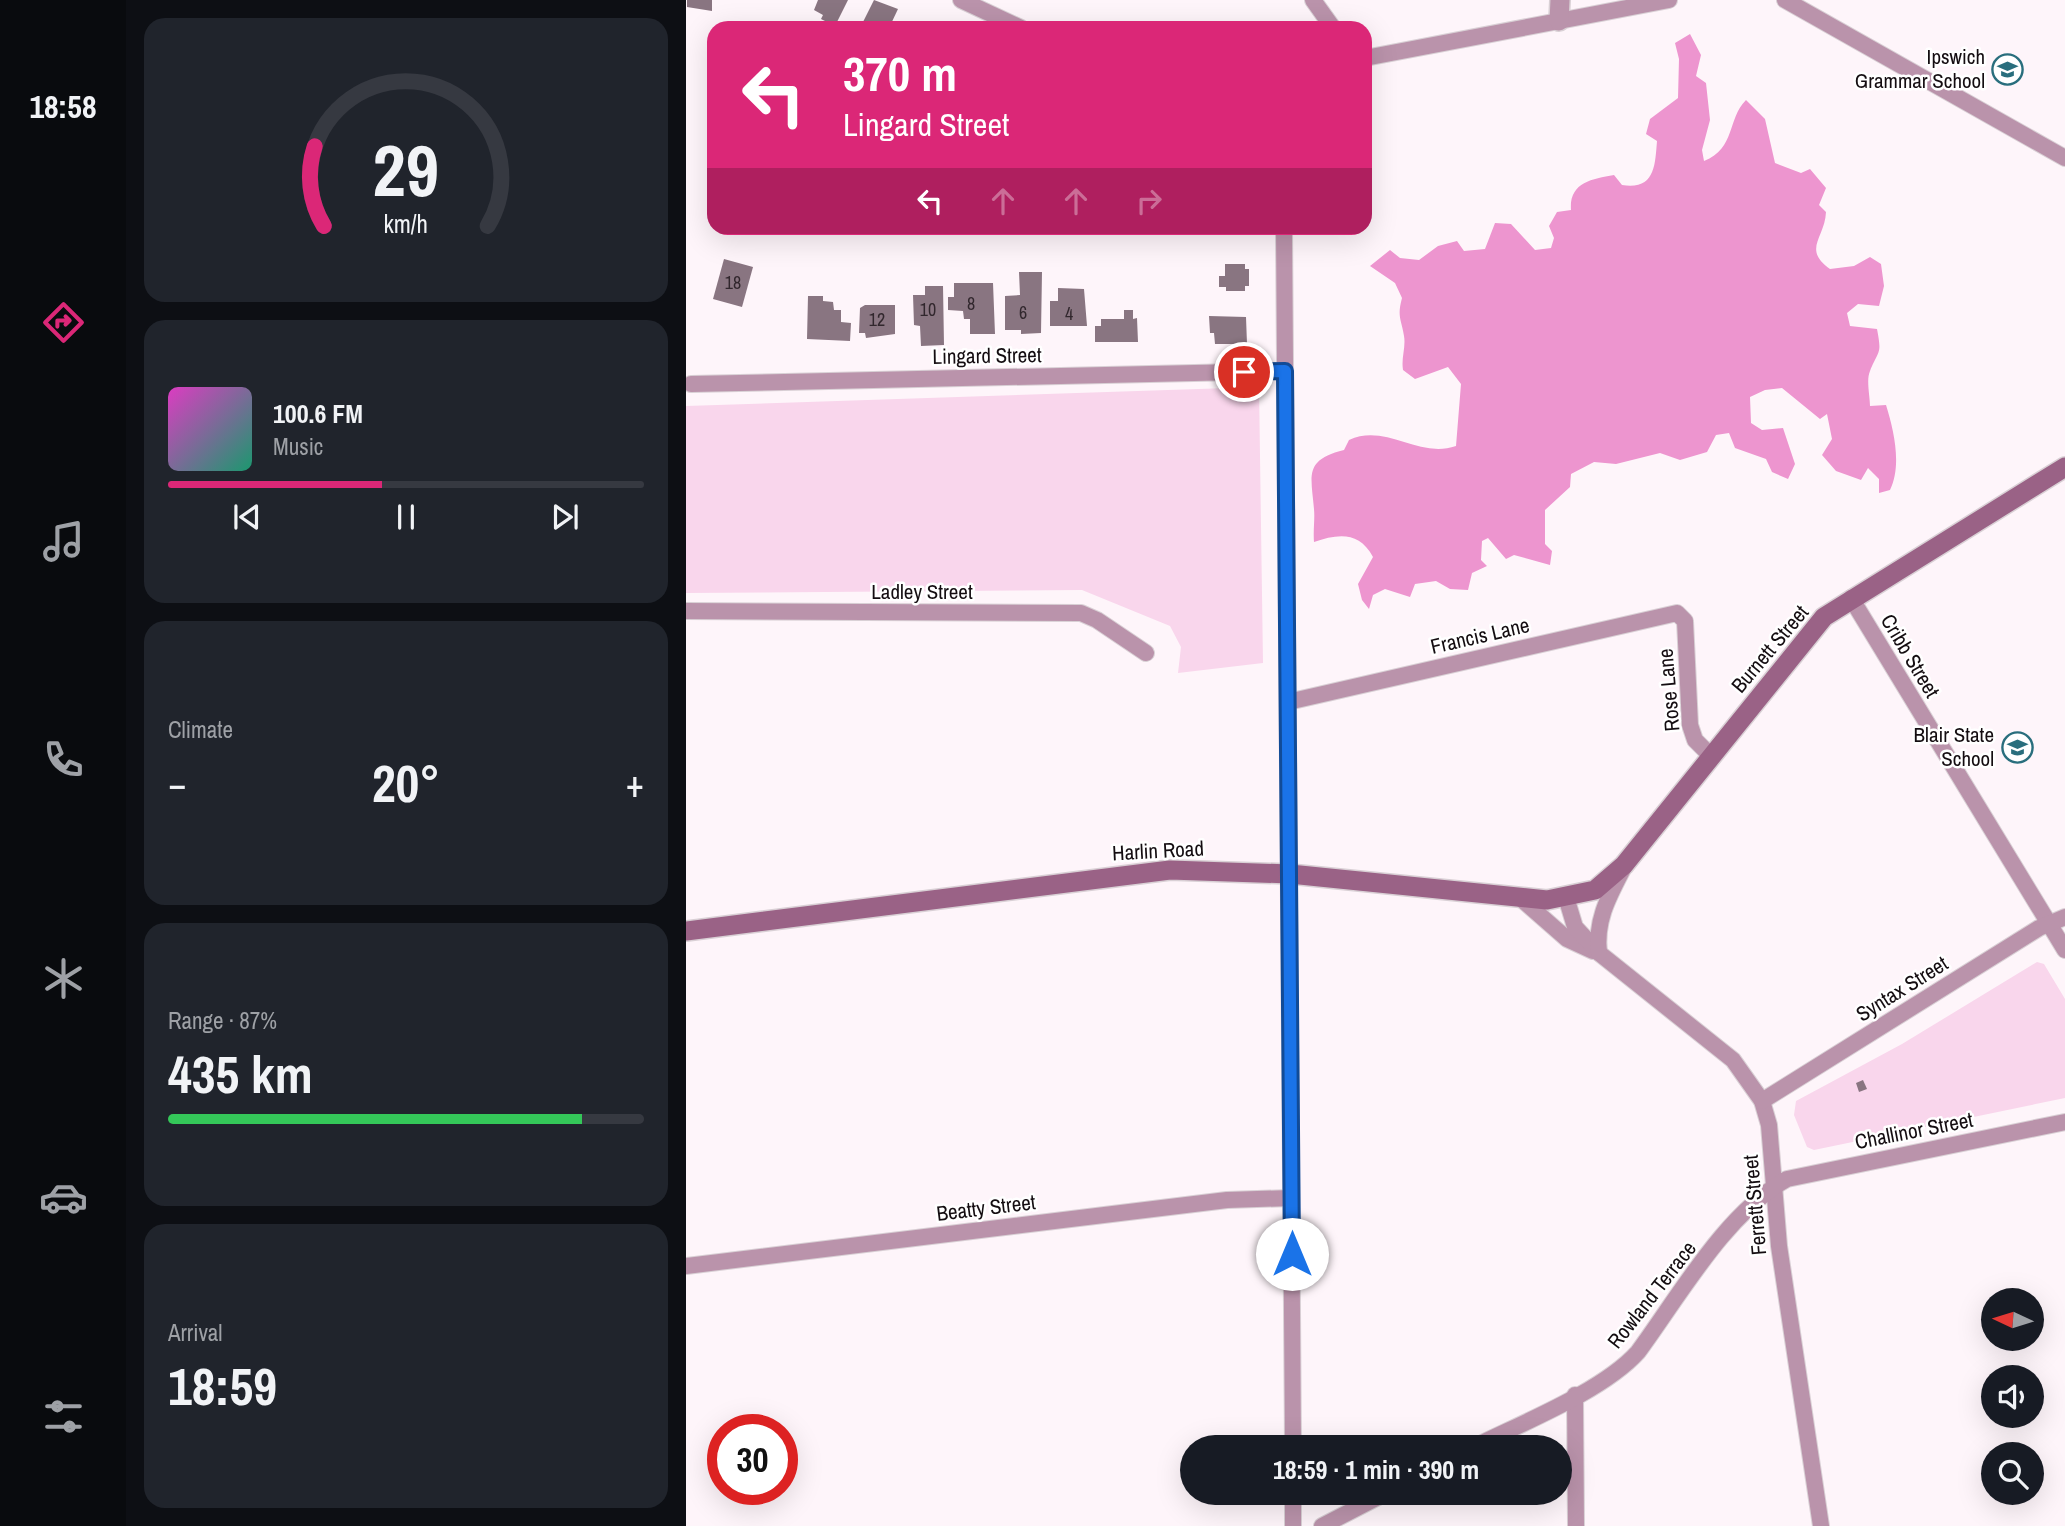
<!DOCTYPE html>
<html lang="en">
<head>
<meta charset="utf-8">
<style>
	:root { --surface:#171b24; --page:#20242c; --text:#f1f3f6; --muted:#9ea1a6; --line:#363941; --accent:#db2777 }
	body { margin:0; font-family:"Archivo Narrow",sans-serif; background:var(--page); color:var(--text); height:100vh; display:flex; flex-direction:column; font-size:26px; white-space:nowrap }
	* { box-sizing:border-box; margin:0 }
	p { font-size:23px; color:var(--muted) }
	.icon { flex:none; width:38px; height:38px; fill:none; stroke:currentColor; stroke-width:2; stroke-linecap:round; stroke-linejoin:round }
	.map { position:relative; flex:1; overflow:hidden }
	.side { display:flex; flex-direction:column; gap:18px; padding:18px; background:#0d0f14; width:560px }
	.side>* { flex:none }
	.banner { position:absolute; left:21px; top:21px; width:665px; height:214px; border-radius:21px; box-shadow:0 7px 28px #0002; background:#db2777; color:#fff; overflow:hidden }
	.needle { width:46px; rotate:274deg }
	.controls { position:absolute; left:1295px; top:1288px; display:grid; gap:14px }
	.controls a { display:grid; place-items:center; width:63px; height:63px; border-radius:50%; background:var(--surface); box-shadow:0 7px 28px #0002; font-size:35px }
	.speed { position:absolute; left:21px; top:1414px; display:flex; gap:14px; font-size:35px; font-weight:700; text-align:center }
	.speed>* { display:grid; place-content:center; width:91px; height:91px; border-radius:50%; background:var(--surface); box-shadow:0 7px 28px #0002; line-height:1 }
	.speed .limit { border:10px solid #d22; background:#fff; color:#111 }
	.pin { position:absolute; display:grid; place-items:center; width:60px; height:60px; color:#fff; margin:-30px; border:4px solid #fff; border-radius:50%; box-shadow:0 2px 7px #0007 }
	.me { position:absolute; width:77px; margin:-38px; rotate:0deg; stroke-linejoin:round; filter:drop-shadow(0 0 5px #0008) }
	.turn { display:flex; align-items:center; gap:24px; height:147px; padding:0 21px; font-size:32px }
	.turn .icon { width:91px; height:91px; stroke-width:2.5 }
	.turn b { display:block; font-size:49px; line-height:60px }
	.lanes { display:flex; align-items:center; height:66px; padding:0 21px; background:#0003; justify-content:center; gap:35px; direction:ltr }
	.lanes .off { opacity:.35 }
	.big { font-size:52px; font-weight:700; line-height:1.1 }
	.side .card { flex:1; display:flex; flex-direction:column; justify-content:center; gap:10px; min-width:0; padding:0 24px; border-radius:21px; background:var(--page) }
	.side .dial { align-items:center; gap:0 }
	.dial svg { height:182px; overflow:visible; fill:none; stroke:var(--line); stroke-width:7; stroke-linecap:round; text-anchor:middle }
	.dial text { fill:var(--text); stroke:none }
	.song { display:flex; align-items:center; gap:21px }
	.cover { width:84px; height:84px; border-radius:10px; background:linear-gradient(135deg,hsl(310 70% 55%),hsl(160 70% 35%)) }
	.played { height:7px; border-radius:4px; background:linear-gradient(90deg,var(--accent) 45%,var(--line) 45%) }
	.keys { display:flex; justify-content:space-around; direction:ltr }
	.heat { display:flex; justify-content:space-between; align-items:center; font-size:38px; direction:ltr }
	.charge { height:10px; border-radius:5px; background:linear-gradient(90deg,#34c759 87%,var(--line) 0) }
	.trip { position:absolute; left:494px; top:1435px; width:392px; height:70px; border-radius:35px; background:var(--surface); box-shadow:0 7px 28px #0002; font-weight:700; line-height:70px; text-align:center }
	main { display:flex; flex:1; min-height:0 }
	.tabs { display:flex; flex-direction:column; width:126px; justify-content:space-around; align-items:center; background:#090b0e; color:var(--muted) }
	.tabs .icon { width:49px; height:49px }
	.tabs .active { color:var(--accent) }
	.tabs b { font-size:32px; color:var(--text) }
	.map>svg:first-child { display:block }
	.green { fill:#f9d6ec }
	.forest { fill:#ed95cf }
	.building { fill:#897581 }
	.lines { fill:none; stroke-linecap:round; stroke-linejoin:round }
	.minor-casing { stroke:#d9d0d5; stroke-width:18 }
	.tertiary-casing { stroke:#d9d0d5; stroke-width:22 }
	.secondary-casing { stroke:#d9d0d5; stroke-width:22 }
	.minor { stroke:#ba93ab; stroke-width:16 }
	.tertiary { stroke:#ba93ab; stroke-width:19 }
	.secondary { stroke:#9a6286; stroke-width:19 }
	.route-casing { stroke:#114b97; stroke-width:18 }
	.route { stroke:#1a73e8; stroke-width:12 }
	.labels { text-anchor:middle; stroke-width:5; stroke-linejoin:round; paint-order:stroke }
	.number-label { font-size:18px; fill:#31272d }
	.poi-label { font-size:21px; fill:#140d11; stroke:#fff; text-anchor:end }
	.street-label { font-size:21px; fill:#140d11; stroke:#fff }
</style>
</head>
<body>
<main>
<nav class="tabs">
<b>18:58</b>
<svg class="icon active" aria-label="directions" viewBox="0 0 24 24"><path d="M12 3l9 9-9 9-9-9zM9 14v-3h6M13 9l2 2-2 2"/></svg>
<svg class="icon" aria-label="music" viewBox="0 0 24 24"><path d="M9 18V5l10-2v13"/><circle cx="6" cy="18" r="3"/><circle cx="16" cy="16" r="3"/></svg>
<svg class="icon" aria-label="phone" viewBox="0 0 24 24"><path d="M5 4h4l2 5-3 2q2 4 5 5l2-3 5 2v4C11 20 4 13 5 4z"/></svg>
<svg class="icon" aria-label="climate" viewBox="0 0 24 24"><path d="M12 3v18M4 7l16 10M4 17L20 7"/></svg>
<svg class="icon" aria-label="car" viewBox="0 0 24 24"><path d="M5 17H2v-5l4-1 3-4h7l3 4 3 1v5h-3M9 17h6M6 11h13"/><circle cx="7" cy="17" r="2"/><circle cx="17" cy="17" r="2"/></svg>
<svg class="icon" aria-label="filters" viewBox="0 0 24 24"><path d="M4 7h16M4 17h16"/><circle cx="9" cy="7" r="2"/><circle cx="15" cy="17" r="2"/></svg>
</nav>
<section class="side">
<div class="card dial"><svg viewBox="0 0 100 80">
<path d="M14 69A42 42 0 1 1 86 69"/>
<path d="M14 69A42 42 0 0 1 10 34" stroke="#db2777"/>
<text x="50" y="56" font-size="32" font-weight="700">29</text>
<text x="50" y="72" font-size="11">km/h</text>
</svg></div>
<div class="card">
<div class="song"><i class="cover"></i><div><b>100.6 FM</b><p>Music</p></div></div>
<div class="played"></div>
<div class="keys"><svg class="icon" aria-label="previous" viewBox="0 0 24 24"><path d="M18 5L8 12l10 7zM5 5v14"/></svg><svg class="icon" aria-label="pause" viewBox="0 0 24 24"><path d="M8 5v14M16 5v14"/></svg><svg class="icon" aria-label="next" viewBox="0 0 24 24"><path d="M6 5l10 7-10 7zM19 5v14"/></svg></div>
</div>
<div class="card"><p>Climate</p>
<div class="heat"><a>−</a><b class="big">20°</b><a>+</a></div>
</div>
<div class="card"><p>Range · 87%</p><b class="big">435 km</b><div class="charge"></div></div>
<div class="card"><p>Arrival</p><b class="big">18:59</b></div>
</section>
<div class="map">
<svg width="1379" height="1526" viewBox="0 0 1379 1526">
	<rect width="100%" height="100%" fill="#fef5fa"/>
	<g class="green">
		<path d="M573,387L577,663L492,673L495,647L484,626L396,590L0,593V406Z"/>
		<path d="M1351,962L1358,964L1379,999V1098L1128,1150L1121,1147L1108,1115L1110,1101L1216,1044Z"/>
	</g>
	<path class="forest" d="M1004,34L1015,55L1010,76L1020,83L1024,120L1016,150L1018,161C1050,148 1041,119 1060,100L1079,119L1089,163L1115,173L1124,169L1140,188L1133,205L1140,212C1139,238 1116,249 1144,269L1168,266L1184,257L1195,264L1198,286L1193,306L1172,304L1161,313L1164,326L1191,329C1196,355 1193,349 1184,371C1180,380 1184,396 1184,406L1200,405C1208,431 1216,465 1204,490L1193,493V479L1182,468L1175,480L1150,471L1136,455L1146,439L1141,414L1134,419L1096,388L1079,390L1064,397L1065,423L1076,430L1097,428L1109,464L1102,479L1086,472L1080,459L1049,448L1043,433L1030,435L1021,452L994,460L974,453L930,464L908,462L885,474L884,487L859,510V544L866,551L864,565L828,555L820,559L802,538L796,541L795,560L801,566L786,573L782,590L764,589L750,581L729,584L724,597L699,589L687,595L683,609L676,600L672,584L687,557C673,531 652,534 628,542C627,530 629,520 628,509C625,475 618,460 658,450L663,440C700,423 732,459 770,446L775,384L762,367L729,379L717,370C715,358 720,347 718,336C715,318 711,317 716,298L709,283L684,266L704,250L714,258L733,260L752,246L771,241L778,251L799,249L809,223L825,224L849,250L865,248L868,238L863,226L871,212L885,210C883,183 905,179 928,175L936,185C969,190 969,166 971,141L960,134L964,119L992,98L993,59L989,43Z"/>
	<g class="building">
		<path d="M1,0H26V11L1,7Z"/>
		<path d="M132,0H162L149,26L135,19L137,15L128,10Z"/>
		<path d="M188,0L212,9L203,28H174Z"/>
		<path d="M38,259L67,267L56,307L27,299Z"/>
		<path d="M539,264H559V269H563V286H559V291H540V287H533V276H539Z"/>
		<path d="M333,272H356L355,333L335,334V330H319V296L334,295Z"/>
		<path d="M268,283H307L309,334H284V319H278L277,311L262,310V297H268Z"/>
		<path d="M239,286H257L258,345L235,346L234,326L228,325L227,295H239Z"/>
		<path d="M372,288L398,289L401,326H364V301H372Z"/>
		<path d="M122,296H137V301L147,302L148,310H155V322L165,323L164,341L121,339Z"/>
		<path d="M179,305H209V334L180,338L179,333H173L174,308Z"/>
		<path d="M438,310H447V319L451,318L452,342H409V326H415V319H438Z"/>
		<path d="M523,316L560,317L561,344H529L528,333H524Z"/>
		<path d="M1177,1080L1181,1089L1173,1092L1170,1083Z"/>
	</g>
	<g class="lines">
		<defs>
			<g id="minor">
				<path d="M275,0L335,28"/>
				<path d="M627,0L647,28"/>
				<path d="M1099,0L1379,158"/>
				<path d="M679,58L983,0"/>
				<path d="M598,228L607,1447"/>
				<path d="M5,384L599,371"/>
				<path d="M1165,598L1379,950"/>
				<path d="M0,611L395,613L411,620L460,653"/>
				<path d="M602,702L991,613L999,621L1004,725L1009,740L1025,756"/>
				<path d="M832,896L881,939L907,951"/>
				<path d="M880,897L889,927L913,953L1047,1060L1076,1101L1083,1125L1093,1246L1135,1526"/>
				<path d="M913,953C909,920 923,896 938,867"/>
				<path d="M1076,1101L1353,928L1379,917"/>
				<path d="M0,1266L541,1200L605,1198"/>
				<path d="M889,1395L890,1526"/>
				<path d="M788,1447C836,1423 917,1391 952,1352C994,1295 1039,1214 1101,1179L1379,1122"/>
				<path d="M607,1493V1526"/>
				<path d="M636,1526L700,1493"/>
			</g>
			<path id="tertiary" d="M873,21L874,0"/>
			<path id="secondary" d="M0,931L484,870L604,874L861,900L909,890L938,865L1138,617L1379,467"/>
		</defs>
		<use href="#minor" class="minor-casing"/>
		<use href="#tertiary" class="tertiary-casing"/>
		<use href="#secondary" class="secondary-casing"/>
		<use href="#minor" class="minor"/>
		<use href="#tertiary" class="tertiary"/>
		<use href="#secondary" class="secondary"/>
	</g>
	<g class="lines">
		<defs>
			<path id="route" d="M558,372L599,371L606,1254"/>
		</defs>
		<use href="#route" class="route-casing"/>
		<use href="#route" class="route"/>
	</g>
	<defs>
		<symbol id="school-ring" viewBox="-11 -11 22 22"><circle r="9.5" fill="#fff" stroke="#296e7d" stroke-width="1.5"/><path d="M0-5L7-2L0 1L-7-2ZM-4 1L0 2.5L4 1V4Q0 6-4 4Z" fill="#296e7d"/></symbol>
	</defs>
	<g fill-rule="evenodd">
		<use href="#school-ring" x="1304" y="52" width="35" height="35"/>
		<use href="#school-ring" x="1314" y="730" width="35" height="35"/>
	</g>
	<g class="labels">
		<g class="number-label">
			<text x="47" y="289">18</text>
			<text x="285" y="310">8</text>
			<text x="242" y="316">10</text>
			<text x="337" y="319">6</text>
			<text x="383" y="320">4</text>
			<text x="191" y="326">12</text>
		</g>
		<g class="poi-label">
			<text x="1299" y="64">Ipswich<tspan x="1299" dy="24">Grammar School</tspan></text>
			<text x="1308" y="742">Blair State<tspan x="1308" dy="24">School</tspan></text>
		</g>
		<g class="street-label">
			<text transform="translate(301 356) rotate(-1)" y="7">Lingard Street</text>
			<text x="236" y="599">Ladley Street</text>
			<text transform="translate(794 636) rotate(-13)" y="7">Francis Lane</text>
			<text transform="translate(1084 649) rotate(-50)" y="7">Burnett Street</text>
			<text transform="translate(1224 656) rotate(59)" y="7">Cribb Street</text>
			<text transform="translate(983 690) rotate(-95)" y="7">Rose Lane</text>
			<text transform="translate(472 851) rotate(-3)" y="7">Harlin Road</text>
			<text transform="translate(1216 989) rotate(-32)" y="7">Syntax Street</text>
			<text transform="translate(1228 1131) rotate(-11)" y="7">Challinor Street</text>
			<text transform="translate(1069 1205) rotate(-95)" y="7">Ferrett Street</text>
			<text transform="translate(300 1208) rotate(-7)" y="7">Beatty Street</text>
			<text transform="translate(966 1295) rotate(-52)" y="7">Rowland Terrace</text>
		</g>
	</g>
</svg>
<div class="controls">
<a><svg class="needle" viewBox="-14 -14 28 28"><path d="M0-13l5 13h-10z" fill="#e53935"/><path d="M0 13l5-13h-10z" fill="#9ea1a6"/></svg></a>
<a><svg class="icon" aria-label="sound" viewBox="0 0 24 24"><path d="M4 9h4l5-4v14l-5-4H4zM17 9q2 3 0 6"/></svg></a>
<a><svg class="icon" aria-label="search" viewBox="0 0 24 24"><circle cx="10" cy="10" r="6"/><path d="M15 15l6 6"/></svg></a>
</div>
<div class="speed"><div class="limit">30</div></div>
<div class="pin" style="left:558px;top:372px;background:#d93025"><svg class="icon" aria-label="arrive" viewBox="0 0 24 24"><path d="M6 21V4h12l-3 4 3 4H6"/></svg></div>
<svg class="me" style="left:606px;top:1254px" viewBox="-20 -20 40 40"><circle r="19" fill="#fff"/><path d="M0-13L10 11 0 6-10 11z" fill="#1a73e8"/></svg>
<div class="trip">18:59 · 1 min · 390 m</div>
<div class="banner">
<div class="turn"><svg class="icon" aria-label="left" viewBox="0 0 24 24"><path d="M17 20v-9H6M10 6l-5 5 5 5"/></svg><div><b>370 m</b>Lingard Street</div></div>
<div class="lanes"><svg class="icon" aria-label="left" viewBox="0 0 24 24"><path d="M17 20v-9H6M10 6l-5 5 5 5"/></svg><svg class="icon off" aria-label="ahead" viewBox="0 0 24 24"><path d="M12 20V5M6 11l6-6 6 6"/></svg><svg class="icon off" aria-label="ahead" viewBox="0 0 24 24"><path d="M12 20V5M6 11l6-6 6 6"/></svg><svg class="icon off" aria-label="right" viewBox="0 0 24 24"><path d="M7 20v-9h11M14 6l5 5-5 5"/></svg></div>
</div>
</div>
</main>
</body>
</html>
